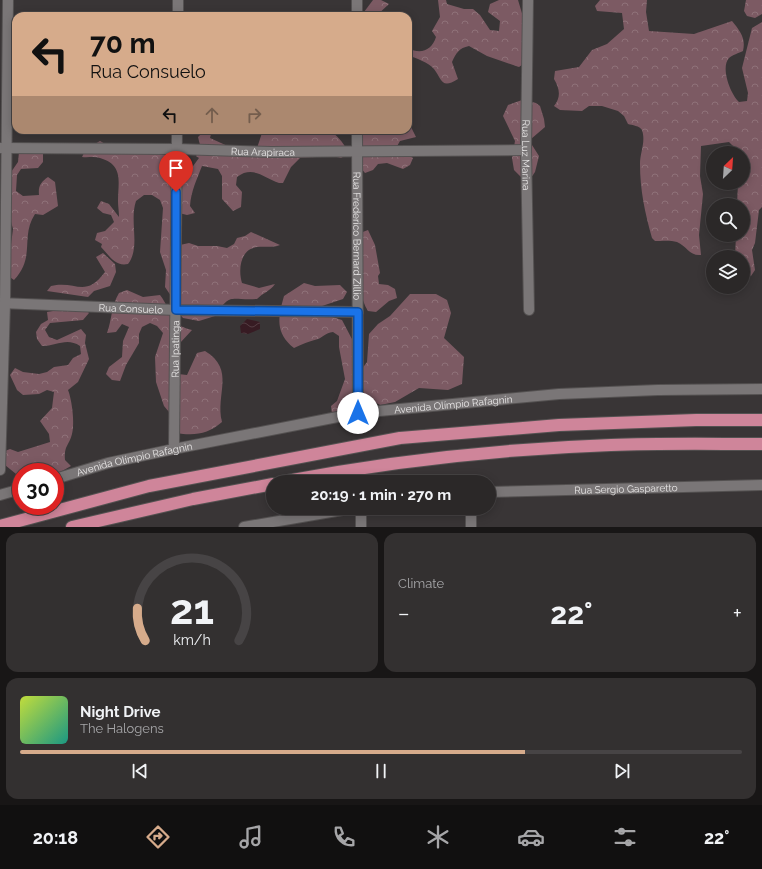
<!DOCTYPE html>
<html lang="en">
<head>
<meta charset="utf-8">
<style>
	:root { --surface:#2b2828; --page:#333030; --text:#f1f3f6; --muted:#a6a6a8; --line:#474445; --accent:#d6ab8b }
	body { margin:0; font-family:Raleway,sans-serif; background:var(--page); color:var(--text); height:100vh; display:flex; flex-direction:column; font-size:15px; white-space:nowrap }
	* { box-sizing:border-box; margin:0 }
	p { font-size:13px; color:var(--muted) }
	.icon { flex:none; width:22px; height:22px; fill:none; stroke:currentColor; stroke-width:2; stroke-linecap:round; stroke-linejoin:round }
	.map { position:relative; height:527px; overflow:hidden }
	.drawer { display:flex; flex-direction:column; gap:6px; padding:6px; background:#181616; flex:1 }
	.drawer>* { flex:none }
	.hud { position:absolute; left:12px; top:12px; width:400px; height:122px; border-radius:12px; box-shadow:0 2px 10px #0003,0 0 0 1px var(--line); background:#d6ab8b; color:#111; overflow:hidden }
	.needle { width:26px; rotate:25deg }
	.fabs { position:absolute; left:706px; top:146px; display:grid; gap:8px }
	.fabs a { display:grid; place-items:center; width:44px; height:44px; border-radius:50%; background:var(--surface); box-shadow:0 2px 10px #0003,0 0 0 1px var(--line); font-size:20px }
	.speed { position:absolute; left:12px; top:463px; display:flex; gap:8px; font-size:20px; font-weight:700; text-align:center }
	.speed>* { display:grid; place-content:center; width:52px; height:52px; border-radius:50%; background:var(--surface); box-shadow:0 2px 10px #0003,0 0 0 1px var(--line); line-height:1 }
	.speed .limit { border:6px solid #d22; background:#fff; color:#111 }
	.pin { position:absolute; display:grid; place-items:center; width:34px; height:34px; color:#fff; margin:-41px -17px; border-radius:50% 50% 50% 0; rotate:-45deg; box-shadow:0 0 4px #0007 }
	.pin .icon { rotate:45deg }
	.me { position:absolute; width:44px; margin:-22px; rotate:0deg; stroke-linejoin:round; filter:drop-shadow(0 0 3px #0008) }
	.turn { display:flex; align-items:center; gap:14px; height:84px; padding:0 12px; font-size:18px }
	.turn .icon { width:52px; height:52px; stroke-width:2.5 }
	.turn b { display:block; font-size:28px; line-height:34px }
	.lanes { display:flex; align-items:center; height:38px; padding:0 12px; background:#0003; justify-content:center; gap:20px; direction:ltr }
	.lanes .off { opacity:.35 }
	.big { font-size:30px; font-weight:700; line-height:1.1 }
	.drawer .widget { flex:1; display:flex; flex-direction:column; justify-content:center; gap:6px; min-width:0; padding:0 14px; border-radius:12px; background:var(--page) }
	.drawer .dial { align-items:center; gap:0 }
	.dial svg { height:104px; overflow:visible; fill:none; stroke:var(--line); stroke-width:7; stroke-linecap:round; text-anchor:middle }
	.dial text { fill:var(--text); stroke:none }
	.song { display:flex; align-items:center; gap:12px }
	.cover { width:48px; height:48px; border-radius:6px; background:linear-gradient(135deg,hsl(70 70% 55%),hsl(170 70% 35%)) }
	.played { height:4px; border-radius:2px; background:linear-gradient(90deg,var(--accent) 70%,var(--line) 70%) }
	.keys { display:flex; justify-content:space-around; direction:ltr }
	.heat { display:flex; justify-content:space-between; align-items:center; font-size:22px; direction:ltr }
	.drawer .tiles { flex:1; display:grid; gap:6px; grid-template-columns:1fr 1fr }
	.widget:last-child { grid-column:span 2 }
	.trip { position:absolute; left:266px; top:475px; width:230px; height:40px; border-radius:20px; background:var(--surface); box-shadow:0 2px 10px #0003,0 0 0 1px var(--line); font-weight:700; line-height:40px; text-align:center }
	.menu { display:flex; height:64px; justify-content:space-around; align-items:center; background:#111010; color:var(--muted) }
	.menu .icon { width:28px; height:28px }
	.menu .on { color:var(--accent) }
	.menu b { font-size:18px; color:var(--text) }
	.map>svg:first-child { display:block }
	.forest { fill:url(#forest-crowns) }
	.water { fill:url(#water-waves) }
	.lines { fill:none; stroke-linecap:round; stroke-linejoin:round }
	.minor-casing { stroke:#545151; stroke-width:12 }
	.highway-casing { stroke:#545151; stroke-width:14 }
	.minor { stroke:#7a7677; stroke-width:10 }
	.highway { stroke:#cf859a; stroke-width:12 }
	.route-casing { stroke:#114b97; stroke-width:10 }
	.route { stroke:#1a73e8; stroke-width:7 }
	.labels { text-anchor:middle; stroke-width:4; stroke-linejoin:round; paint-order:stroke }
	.street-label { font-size:10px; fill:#e8e6e6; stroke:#2f2b2c }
</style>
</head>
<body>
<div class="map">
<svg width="762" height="527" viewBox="0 0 762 527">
	<defs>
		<pattern id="forest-crowns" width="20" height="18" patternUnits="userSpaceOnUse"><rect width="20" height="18" fill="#7c5a63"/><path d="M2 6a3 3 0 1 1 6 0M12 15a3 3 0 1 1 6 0" fill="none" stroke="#8f7279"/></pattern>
		<pattern id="water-waves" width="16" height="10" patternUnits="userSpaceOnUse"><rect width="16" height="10" fill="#371b23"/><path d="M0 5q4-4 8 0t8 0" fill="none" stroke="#543c43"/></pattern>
	</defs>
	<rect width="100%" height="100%" fill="#393536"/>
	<g class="forest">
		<path d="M373,0H381L389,4L376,16H361Z"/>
		<path d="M438,0H446L447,4L464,9H473L480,15L490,30L499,31L500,21L488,12L490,4L499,0H518L524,20L526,62L519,67L487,56L469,46C459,48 456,53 452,62L458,79C441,90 442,79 434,69C429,63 415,57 408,56V48C421,55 432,50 436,37L432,31L440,17Z"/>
		<path d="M600,0H647L646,12L649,31L694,34L732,21C740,31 746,38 743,51C739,53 732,55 729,58C720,68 731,95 739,102L747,101L748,93L742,68L752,28L762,22V207L759,210L755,243L752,250L755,270L751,276L746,275L743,267V257H735L736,235H743V205H737L738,183H743V153H736L735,148L729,142L701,146L700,176L703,194L699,235L701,255C689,256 687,246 677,242C671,240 661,241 655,241L652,238C645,213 640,190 640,164C640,152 646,142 642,130C640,126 632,125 628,124L624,116L618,111L602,106H589L582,111L560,110L554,106C561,97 560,89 554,79L555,71L579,67L592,50L607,44L624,29L622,13L597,11L595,6Z"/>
		<path d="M746,0H762V14L755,18L747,16L744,11Z"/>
		<path d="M522,100L536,103L540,106L544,119L545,127L531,139L532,145L539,156L535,172L530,179L521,177L514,170L512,158L515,141L503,116L508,105Z"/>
		<path d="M408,127H411L416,137L400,141L396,148L413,158L410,165L403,169L387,163L378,164L373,170L365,173L360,167L361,130H408Z"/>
		<path d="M269,130H280L290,134C291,133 293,131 295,130C299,129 323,129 327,130C335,132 347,146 348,154L341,158L333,156L300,158L291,167L283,183H279C264,178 253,165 237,177L236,185L242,192L241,207L233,211L222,199V176L218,169L202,166C197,179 191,191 190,206L195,213L187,215L179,213L180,245L189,243L198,246H217L227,248L234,244L237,238L245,236L251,232L280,245C272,248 265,246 257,247C240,249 238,270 242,283L259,288L275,284C270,291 263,293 257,299C231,301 231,291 215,316L199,321L183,318L172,305L171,296L165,287L166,270L160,252L163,208L160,200L152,195H144L136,201C129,222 141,247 128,264C115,267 109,255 101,247L102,244L95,240L97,233L105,231L114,222L111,215L103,213L97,208L101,201L109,204L119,217C119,212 118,206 118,201C118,182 124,165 100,158C94,156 88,158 82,157L86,149L100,141L107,145L164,150L171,164L165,170V180L178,182L185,177L199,158L196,156L201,149L198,137L204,131H208L211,134L210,138L232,148H257L262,133Z"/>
		<path d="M19,152L43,153V162L38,168L21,169L17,175L16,191L23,196L39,195C38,186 41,182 48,177L55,182L58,206L43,215L35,214C20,237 36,257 14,280L7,275L13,229L9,214V175L18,162Z"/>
		<path d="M368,230L375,245L380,273L378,276L379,284L388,285L395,289L397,298L389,301L376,312L368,311C355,290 360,257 360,233Z"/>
		<path d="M103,253L115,264L116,272L110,286L94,291L88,297L47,291L51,286C76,280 85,299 105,272L96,257Z"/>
		<path d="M304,283L315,286L340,285L347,292L343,299L319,307L326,315L342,320L354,343V390L346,406L340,412L332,414L331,406L337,401L345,379L339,347V336L333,332C325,333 323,337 318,339C310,341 302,344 294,348C275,333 278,317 284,296Z"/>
		<path d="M127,290L143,297L160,295C174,313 165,323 192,330L180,343L178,374L187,375L197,353L205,351C236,370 215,394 222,422C208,434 195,436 176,433L174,418L164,406L156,382L155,357L163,333L157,326L150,323L142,327L139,334V343L126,365L120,381L112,380L106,374L109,367L122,357L123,341L129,327L122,324L116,332L107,333C112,320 111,306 119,293Z"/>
		<path d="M410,294H436L447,300L451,313L444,338L464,357L462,384L448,390L419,388L395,402L380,405L367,398L360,387L359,373L367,362L369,334L378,324L390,316Z"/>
		<path d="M83,306L89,313L83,320L50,323L45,330L49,337L57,340L81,329L86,335L85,343L89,359L78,382L68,390C72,400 75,424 72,434C69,446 64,445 65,460L71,466L55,475V472H21V478L5,465V451L10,449L18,452L50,442L49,434L40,421L52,408L54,392L47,390L39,394L23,395L17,390L10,375L15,368L23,372L39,374L47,372L54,367L68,365L73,358L81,354L80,346C67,337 56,346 42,346L37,339L36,332L41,324L48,320L47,312Z"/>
	</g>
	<path class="water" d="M247,319L260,322V329L248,334L241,333L240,326Z"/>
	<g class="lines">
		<defs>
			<g id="minor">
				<path d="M357,0V16"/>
				<path id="s1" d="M528,0L526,150L529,310"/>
				<path d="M178,16V0"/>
				<path id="s2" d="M357,130L358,413"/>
				<path id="s3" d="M0,148L177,149L271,152L526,150"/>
				<path id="s4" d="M0,303L176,310L358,312"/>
				<path id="s5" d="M174,449L177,130"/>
				<path d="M0,470L5,303L8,0"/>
				<path id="s6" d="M55,479L108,463L174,449L358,413L559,394L658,390L762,389"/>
				<path id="s7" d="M489,492L762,485"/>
				<path d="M0,495L21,489"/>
				<path d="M361,508V527"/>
				<path d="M471,508V527"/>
				<path d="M244,527L354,508"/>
			</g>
			<g id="highway">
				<path d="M334,474L360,482"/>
				<path d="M281,482C390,461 500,449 611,445C661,443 712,444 762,444"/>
				<path d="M0,526L149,486L400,438L559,425L696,420H762"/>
				<path d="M72,527L193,499L273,484"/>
			</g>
		</defs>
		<use href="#minor" class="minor-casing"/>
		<use href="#highway" class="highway-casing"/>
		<use href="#minor" class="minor"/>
		<use href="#highway" class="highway"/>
	</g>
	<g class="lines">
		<defs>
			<path id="route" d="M176,192V310L358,312V413"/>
		</defs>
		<use href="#route" class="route-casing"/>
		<use href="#route" class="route"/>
	</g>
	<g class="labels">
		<g class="street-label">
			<text dy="4" stroke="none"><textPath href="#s3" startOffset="263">Rua Arapiraca</textPath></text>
			<text dy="4" stroke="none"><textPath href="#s1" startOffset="155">Rua Luz Marina</textPath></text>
			<text dy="4" stroke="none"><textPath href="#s2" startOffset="106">Rua Frederico Bernard Zillio</textPath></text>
			<text dy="4" stroke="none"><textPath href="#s4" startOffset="131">Rua Consuelo</textPath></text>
			<text dy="4" stroke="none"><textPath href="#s5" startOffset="100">Rua Ipatinga</textPath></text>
			<text dy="4" stroke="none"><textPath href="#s6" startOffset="406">Avenida Olímpio Rafagnin</textPath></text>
			<text dy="4" stroke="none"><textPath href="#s6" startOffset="82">Avenida Olímpio Rafagnin</textPath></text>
			<text dy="4" stroke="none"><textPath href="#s7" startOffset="137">Rua Sergio Gasparetto</textPath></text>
		</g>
	</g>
</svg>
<div class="fabs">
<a><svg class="needle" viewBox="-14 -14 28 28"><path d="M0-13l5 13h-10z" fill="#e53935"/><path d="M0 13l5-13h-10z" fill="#a6a6a8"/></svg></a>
<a><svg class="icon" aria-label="search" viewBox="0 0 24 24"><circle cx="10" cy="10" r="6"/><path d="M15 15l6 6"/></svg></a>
<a><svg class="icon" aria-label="layers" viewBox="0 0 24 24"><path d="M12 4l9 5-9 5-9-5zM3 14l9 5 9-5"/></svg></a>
</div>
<div class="speed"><div class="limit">30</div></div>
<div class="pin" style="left:176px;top:192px;background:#d93025"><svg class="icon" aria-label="arrive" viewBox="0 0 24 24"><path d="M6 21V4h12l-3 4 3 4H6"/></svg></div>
<svg class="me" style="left:358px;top:413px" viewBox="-20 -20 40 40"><circle r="19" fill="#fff"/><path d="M0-13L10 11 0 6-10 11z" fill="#1a73e8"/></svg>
<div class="trip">20:19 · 1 min · 270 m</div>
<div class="hud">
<div class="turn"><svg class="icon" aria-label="left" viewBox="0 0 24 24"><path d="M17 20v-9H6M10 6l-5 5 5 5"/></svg><div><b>70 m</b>Rua Consuelo</div></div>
<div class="lanes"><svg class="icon" aria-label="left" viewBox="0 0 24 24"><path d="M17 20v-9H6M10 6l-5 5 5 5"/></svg><svg class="icon off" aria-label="ahead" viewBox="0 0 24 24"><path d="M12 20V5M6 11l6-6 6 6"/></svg><svg class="icon off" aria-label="right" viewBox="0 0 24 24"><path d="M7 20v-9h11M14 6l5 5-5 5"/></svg></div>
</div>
</div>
<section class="drawer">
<div class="tiles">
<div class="widget dial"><svg viewBox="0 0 100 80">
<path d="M14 69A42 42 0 1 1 86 69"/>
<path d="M14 69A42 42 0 0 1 8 44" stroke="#d6ab8b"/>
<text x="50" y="56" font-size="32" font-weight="700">21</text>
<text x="50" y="72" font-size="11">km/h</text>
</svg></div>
<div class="widget"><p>Climate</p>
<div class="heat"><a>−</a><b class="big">22°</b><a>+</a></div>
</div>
<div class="widget">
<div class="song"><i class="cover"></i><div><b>Night Drive</b><p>The Halogens</p></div></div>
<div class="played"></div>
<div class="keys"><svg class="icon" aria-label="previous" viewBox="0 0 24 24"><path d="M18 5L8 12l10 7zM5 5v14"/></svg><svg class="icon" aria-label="pause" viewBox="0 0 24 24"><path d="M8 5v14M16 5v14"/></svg><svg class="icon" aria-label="next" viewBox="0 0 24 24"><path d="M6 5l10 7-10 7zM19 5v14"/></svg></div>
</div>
</div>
</section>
<nav class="menu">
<b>20:18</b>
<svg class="icon on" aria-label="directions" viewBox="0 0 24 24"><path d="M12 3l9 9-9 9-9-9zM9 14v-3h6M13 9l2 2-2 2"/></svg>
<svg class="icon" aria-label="music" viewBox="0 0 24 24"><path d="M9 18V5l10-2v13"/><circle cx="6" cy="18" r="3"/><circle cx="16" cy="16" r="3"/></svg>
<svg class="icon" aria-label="phone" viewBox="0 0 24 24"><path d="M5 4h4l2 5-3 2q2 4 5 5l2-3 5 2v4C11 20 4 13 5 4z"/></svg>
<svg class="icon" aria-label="climate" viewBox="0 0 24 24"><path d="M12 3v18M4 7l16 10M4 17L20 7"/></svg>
<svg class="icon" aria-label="car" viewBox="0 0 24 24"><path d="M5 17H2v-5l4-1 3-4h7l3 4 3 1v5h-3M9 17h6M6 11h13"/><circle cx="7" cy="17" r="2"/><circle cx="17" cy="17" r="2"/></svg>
<svg class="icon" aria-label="filters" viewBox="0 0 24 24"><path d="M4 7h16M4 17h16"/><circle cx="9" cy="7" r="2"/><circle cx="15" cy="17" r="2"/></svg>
<b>22°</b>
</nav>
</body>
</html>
